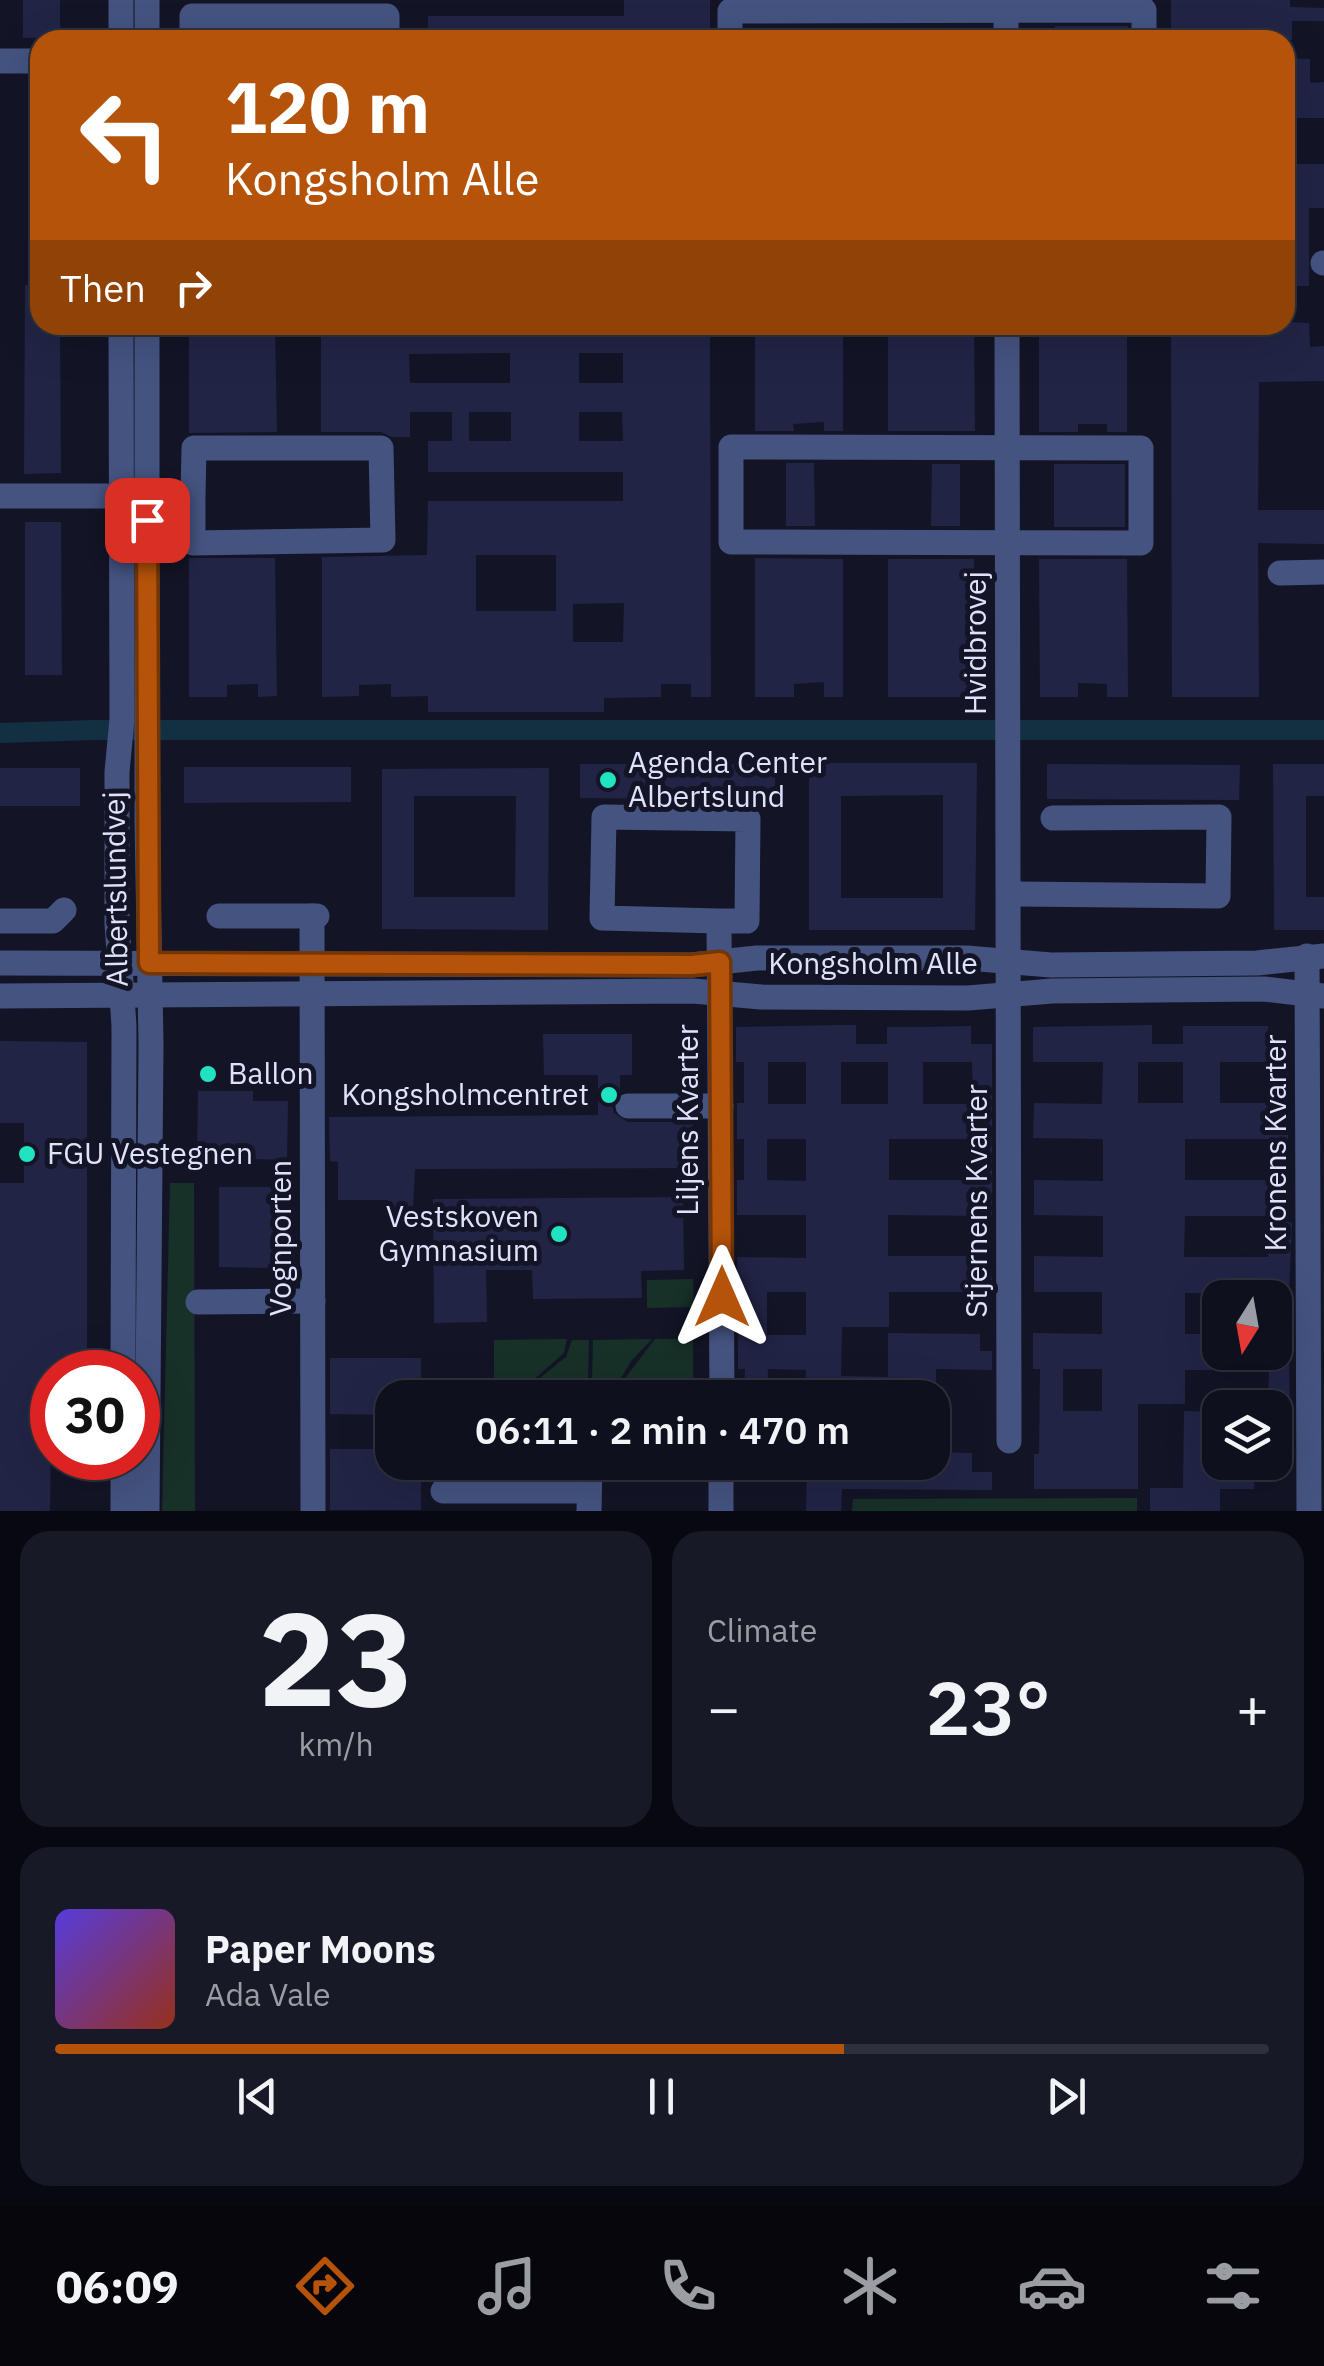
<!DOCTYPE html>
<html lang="en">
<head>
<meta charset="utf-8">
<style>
	:root { --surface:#0e101d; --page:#171926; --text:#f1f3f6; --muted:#9b9da4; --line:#2e303b; --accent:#b45309 }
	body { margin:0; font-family:"IBM Plex Sans",sans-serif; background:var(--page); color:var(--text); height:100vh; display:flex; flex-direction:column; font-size:38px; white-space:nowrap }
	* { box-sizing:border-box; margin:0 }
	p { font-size:32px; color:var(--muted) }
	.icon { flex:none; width:55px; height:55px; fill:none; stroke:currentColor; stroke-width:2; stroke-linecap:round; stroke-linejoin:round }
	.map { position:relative; height:1511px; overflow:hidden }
	.details { display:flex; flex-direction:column; gap:20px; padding:20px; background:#080910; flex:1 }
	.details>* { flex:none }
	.top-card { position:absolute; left:30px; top:30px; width:1265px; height:305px; border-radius:30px; box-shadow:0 10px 40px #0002,0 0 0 2px var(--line); background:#b45309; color:#fff; overflow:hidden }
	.needle { width:65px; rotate:191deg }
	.buttons { position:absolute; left:1202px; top:1280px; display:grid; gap:20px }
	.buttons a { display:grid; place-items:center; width:90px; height:90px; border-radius:20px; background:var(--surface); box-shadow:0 10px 40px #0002,0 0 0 2px var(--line); font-size:50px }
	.speed { position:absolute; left:30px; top:1350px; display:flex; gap:20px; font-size:50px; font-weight:700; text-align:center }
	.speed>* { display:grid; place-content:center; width:130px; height:130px; border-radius:50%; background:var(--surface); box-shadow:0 10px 40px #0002,0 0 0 2px var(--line); line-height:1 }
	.speed .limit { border:15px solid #d22; background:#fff; color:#111 }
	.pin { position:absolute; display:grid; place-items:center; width:85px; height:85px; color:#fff; margin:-42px; border-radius:20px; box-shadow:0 5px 15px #0006 }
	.me { position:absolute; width:110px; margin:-55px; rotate:0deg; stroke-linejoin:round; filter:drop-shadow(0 0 8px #0008) }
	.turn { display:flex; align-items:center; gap:35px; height:210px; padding:0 30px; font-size:45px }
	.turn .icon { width:130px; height:130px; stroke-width:2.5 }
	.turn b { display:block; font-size:70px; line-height:85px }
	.then { display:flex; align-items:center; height:95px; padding:0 30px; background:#0003; gap:20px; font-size:38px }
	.big { font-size:75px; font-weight:600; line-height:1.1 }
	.details .tile { flex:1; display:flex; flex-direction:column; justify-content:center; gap:15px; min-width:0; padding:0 35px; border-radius:30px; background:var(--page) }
	.details .dial { align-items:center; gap:0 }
	.dial b { font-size:130px; line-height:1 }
	.song { display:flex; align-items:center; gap:30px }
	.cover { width:120px; height:120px; border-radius:15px; background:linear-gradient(135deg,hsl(250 70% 55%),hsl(10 70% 35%)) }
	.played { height:10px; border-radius:5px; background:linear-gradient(90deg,var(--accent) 65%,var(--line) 65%) }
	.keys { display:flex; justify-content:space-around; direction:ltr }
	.heat { display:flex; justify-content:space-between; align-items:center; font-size:55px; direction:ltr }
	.details .tiles { flex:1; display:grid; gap:20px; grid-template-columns:1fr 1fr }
	.tile:last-child { grid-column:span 2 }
	.trip { position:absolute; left:375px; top:1380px; width:575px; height:100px; border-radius:30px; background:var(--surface); box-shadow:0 10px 40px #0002,0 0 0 2px var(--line); font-weight:600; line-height:100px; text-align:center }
	.tab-bar { display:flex; height:160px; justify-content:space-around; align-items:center; background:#06060c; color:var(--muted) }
	.tab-bar .icon { width:70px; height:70px }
	.tab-bar .active { color:var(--accent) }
	.tab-bar b { font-size:45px; color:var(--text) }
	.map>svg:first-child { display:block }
	.green { fill:#173028 }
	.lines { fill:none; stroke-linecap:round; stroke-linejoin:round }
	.canal { stroke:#123042; stroke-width:20 }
	.building { fill:#222446; fill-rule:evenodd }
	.minor { stroke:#445380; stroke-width:25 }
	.route-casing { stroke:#753606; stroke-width:25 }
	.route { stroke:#b45309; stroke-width:18 }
	.poi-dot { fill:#21e3c1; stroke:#131527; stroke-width:4 }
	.labels { text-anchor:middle; stroke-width:10; stroke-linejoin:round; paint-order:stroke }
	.street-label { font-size:30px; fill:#dee2fb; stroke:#131527 }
	.poi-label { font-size:30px; fill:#dee2fb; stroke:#131527; text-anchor:start }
</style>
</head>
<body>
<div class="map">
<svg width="1324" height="1511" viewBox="0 0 1324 1511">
	<rect width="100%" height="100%" fill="#131527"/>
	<g class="green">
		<path d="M170,1183H194L195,1511H162Z"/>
		<path d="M693,1279L694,1307L647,1308V1280Z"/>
		<path d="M567,1339L564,1353L532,1381L494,1382V1340Z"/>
		<path d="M652,1339L632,1360L619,1381H592L593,1340Z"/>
		<path d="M655,1339H693V1381H623Z"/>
		<path d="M572,1340H589L588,1381H536L566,1357Z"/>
		<path d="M1137,1498V1511H852L853,1499Z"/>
	</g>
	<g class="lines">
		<path class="canal" d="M0,733L93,730H1324"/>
	</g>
	<g class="building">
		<path d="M23,0H60V37L23,38Z"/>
		<path d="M624,0H710V40H428V16H624Z"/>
		<path d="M1171,0H1290V7L1324,8V21H1292V40H1171Z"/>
		<rect x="1055" y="26" width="73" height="14"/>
		<path d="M1285,58L1310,59V83L1324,82V118H1285Z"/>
		<path d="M1285,164H1324V208H1309V286H1285Z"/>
		<path d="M25,285H40V325H60L61,473L24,474Z"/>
		<path d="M1285,322L1309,323L1310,347L1324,346V381L1259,382L1258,510H1324V544L1258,543L1259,697H1172L1171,325H1285Z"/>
		<path d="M189,325H275L277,432L189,433Z"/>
		<path d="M321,325H710L711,697H691V684H661V697L604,698V712H428V696L391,697V684L359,685V696L322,697V557L427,555L428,501H623V472H428V441H452V412H410V437H392L381,432H321ZM510,353V383H410L409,354ZM579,353H623V383H579ZM469,412H511V441H469ZM579,412H622L623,441H579ZM476,555H556V611H476ZM624,603L623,642H573V604Z"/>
		<path d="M755,325H843V431H824V422L793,424L794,431H755Z"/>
		<path d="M888,325H974L975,431H888Z"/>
		<path d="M1039,325H1127V432H1107V424H1078V432H1039Z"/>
		<path d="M786,463H814L815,526H786Z"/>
		<path d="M932,464H960V526H931Z"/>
		<rect x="1054" y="464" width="71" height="63"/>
		<path d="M25,522H61L62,675H25Z"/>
		<path d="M189,558H275L277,696L258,697V684L227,685V697H189Z"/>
		<path d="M755,558L843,559V697H824V682L794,684V697H755Z"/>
		<path d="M888,559H974L975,697H888Z"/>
		<path d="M1039,559H1127L1128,697H1107V684L1078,683V697H1040Z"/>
		<path d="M809,763H977L975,930H809ZM943,795V898H841V796Z"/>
		<path d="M580,764H775V800L580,798Z"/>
		<path d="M1047,764L1240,765L1239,800L1047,799Z"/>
		<path d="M1273,764H1324V796H1306V897H1324V930H1274Z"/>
		<path d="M184,767H351V802L184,803Z"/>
		<rect x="0" y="768" width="80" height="38"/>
		<path d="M549,768L548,930L382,929V769ZM414,796H516L515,897H414Z"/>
		<path d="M840,1025H856V1044H887V1027H922L971,1026V1044H992V1216L888,1215V1256H979V1275H992V1292H889V1327H842L841,1376L888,1377V1333L980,1334V1351H992V1370L936,1369V1398H806V1370L768,1369L767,1398H744L745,1369H738V1334H744V1292H738L737,1257L806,1258V1215H737V1180H744V1139H737V1103H744V1062H736V1027ZM768,1062H806V1104H768ZM841,1062H888V1104H841ZM923,1062H972L973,1104H923ZM767,1139H806V1181L767,1180ZM889,1139H971V1180H889ZM767,1292H806V1335H767Z"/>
		<path d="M1152,1025V1044H1183V1026H1268V1044H1288V1222L1292,1223L1289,1293H1185V1334H1220V1352H1289L1290,1411H1275V1408H1268L1269,1370H1185V1404H1138V1489H1034V1454H1039L1040,1369H1033V1333L1102,1334V1292H1034V1256L1103,1257V1216L1034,1215V1180L1103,1181V1139L1033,1138L1034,1103L1102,1104L1103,1062H1033V1027ZM1138,1062H1183V1103H1138ZM1220,1062H1268V1103H1220ZM1185,1139H1268V1180H1185ZM1185,1216H1269L1268,1257H1184ZM1063,1369H1102V1411H1063Z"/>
		<path d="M543,1034H632V1075H620V1092L612,1105L614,1113L628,1122H693V1168L415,1169L413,1209H388V1200H338V1162L330,1161L329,1117L598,1115V1075H544Z"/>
		<path d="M0,1041L87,1042V1372H52L50,1511H0V1183H24V1123H0Z"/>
		<path d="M198,1091H253V1101H288L287,1160L197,1157Z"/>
		<path d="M219,1187H272V1214H281L282,1249L274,1248V1268L219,1267Z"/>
		<path d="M683,1197L684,1270L641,1271L642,1298L533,1299L532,1270H486L487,1322L434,1323L433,1199Z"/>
		<path d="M330,1358H421V1398H392V1415L330,1414Z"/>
		<path d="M1184,1411L1220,1412V1462H1234V1472H1254V1489H1220V1511H1150V1488H1183Z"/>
		<path d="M330,1449H392V1462H421V1510H330Z"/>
		<path d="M932,1452L972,1453V1472H992V1490L842,1489L841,1511H806L807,1462H824L823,1473H853V1462H932Z"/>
	</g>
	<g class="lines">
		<g class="minor">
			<path d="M121,0V40"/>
			<path d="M147,0V40"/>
			<path d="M192,40V16H387V40"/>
			<path d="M730,40V11L1144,10V40"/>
			<path d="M1006,40V0"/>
			<path d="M0,61H40"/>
			<path d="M1323,263H1324"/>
			<path d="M121,325L122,719L117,772V924L124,1026L123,1372"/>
			<path d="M147,325V821L151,1045L147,1511"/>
			<path d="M1007,325L1009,1441"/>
			<path d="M731,447L1141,448V543L731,542Z"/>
			<path d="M0,496H193V543L383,540L381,448H194L193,496"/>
			<path d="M1280,573L1324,572"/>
			<path d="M1009,894L1218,896L1219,817L1053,818"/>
			<path d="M219,916H317"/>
			<path d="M312,916L313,1511"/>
			<path d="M0,921H53L64,910"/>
			<path d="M719,921L602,918L604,817L748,819L747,921H719L722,1398"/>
			<path d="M1307,956L1309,1511"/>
			<path d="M0,963L691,965L757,958H967L1051,965L1257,963L1324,956"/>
			<path d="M0,996L693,991L761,997L968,998L1052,991L1264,989L1324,996"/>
			<path d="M628,1106H721"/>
			<path d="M198,1302L313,1301"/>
			<path d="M444,1397L448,1398"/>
			<path d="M443,1491H589"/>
			<path d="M123,1511V1458"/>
			<path d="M589,1511L590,1462"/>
			<path d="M721,1511V1462"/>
		</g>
	</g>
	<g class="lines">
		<defs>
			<path id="route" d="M147,520L149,963L692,965L720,962L722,1297"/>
		</defs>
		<use href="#route" class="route-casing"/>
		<use href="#route" class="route"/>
	</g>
	<g class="poi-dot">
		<circle cx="608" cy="780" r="10"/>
		<circle cx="208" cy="1074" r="10"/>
		<circle cx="609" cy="1095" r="10"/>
		<circle cx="27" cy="1154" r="10"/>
		<circle cx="559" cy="1234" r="10"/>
	</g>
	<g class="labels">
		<g class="street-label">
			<text transform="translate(976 643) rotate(-90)" y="10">Hvidbrovej</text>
			<text transform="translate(116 889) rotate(-91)" y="10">Albertslundvej</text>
			<text x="873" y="974">Kongsholm Alle</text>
			<text transform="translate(688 1120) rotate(-90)" y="10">Liljens Kvarter</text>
			<text transform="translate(1276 1143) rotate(-90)" y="10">Kronens Kvarter</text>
			<text transform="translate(977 1201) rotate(-90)" y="10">Stjernens Kvarter</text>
			<text transform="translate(281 1238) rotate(-90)" y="10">Vognporten</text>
		</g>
		<g class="poi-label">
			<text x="628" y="773">Agenda Center<tspan x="628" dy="34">Albertslund</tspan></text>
			<text x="228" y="1084">Ballon</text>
			<text x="589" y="1105" text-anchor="end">Kongsholmcentret</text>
			<text x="47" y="1164">FGU Vestegnen</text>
			<text x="539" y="1227" text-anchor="end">Vestskoven<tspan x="539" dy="34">Gymnasium</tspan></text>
		</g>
	</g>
</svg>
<div class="buttons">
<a><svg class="needle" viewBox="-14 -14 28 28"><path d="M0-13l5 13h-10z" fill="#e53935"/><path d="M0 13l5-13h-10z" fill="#9b9da4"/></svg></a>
<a><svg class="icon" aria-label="layers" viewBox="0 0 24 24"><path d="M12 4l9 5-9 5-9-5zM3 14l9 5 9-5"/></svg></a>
</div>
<div class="speed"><div class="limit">30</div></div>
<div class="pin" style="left:147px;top:520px;background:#d93025"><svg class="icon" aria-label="arrive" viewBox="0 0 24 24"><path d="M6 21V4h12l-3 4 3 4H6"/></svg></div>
<svg class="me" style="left:722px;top:1297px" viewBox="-20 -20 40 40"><path d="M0-17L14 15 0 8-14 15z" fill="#b45309" stroke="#fff" stroke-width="4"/></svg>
<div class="trip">06:11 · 2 min · 470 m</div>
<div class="top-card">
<div class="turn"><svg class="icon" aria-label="left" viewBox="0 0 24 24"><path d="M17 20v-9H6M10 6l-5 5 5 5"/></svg><div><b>120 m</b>Kongsholm Alle</div></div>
<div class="then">Then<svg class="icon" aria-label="right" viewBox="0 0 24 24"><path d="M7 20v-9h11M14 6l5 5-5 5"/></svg></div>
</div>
</div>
<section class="details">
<div class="tiles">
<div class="tile dial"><b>23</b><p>km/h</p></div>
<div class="tile"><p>Climate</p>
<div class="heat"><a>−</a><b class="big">23°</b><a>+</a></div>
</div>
<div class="tile">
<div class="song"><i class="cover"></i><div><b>Paper Moons</b><p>Ada Vale</p></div></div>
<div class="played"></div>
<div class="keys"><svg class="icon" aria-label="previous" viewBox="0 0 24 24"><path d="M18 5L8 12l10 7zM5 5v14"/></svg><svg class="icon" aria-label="pause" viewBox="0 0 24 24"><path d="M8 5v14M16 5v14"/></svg><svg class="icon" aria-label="next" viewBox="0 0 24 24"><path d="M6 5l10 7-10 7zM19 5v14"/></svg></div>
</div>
</div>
</section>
<nav class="tab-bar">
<b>06:09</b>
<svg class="icon active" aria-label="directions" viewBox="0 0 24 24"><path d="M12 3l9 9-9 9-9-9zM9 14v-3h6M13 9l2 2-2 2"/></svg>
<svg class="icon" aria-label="music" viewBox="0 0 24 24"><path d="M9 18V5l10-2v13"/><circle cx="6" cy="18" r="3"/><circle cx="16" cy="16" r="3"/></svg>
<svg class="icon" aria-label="phone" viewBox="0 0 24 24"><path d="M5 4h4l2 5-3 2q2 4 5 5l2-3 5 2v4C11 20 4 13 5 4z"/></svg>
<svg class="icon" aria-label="climate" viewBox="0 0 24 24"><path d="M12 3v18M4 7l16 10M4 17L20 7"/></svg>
<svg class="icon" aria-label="car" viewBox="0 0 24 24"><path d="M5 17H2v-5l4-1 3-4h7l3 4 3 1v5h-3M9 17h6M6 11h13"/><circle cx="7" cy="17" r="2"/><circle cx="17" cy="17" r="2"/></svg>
<svg class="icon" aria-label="filters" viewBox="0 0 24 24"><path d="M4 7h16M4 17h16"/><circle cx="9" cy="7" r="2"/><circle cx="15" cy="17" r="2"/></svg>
</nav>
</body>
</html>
